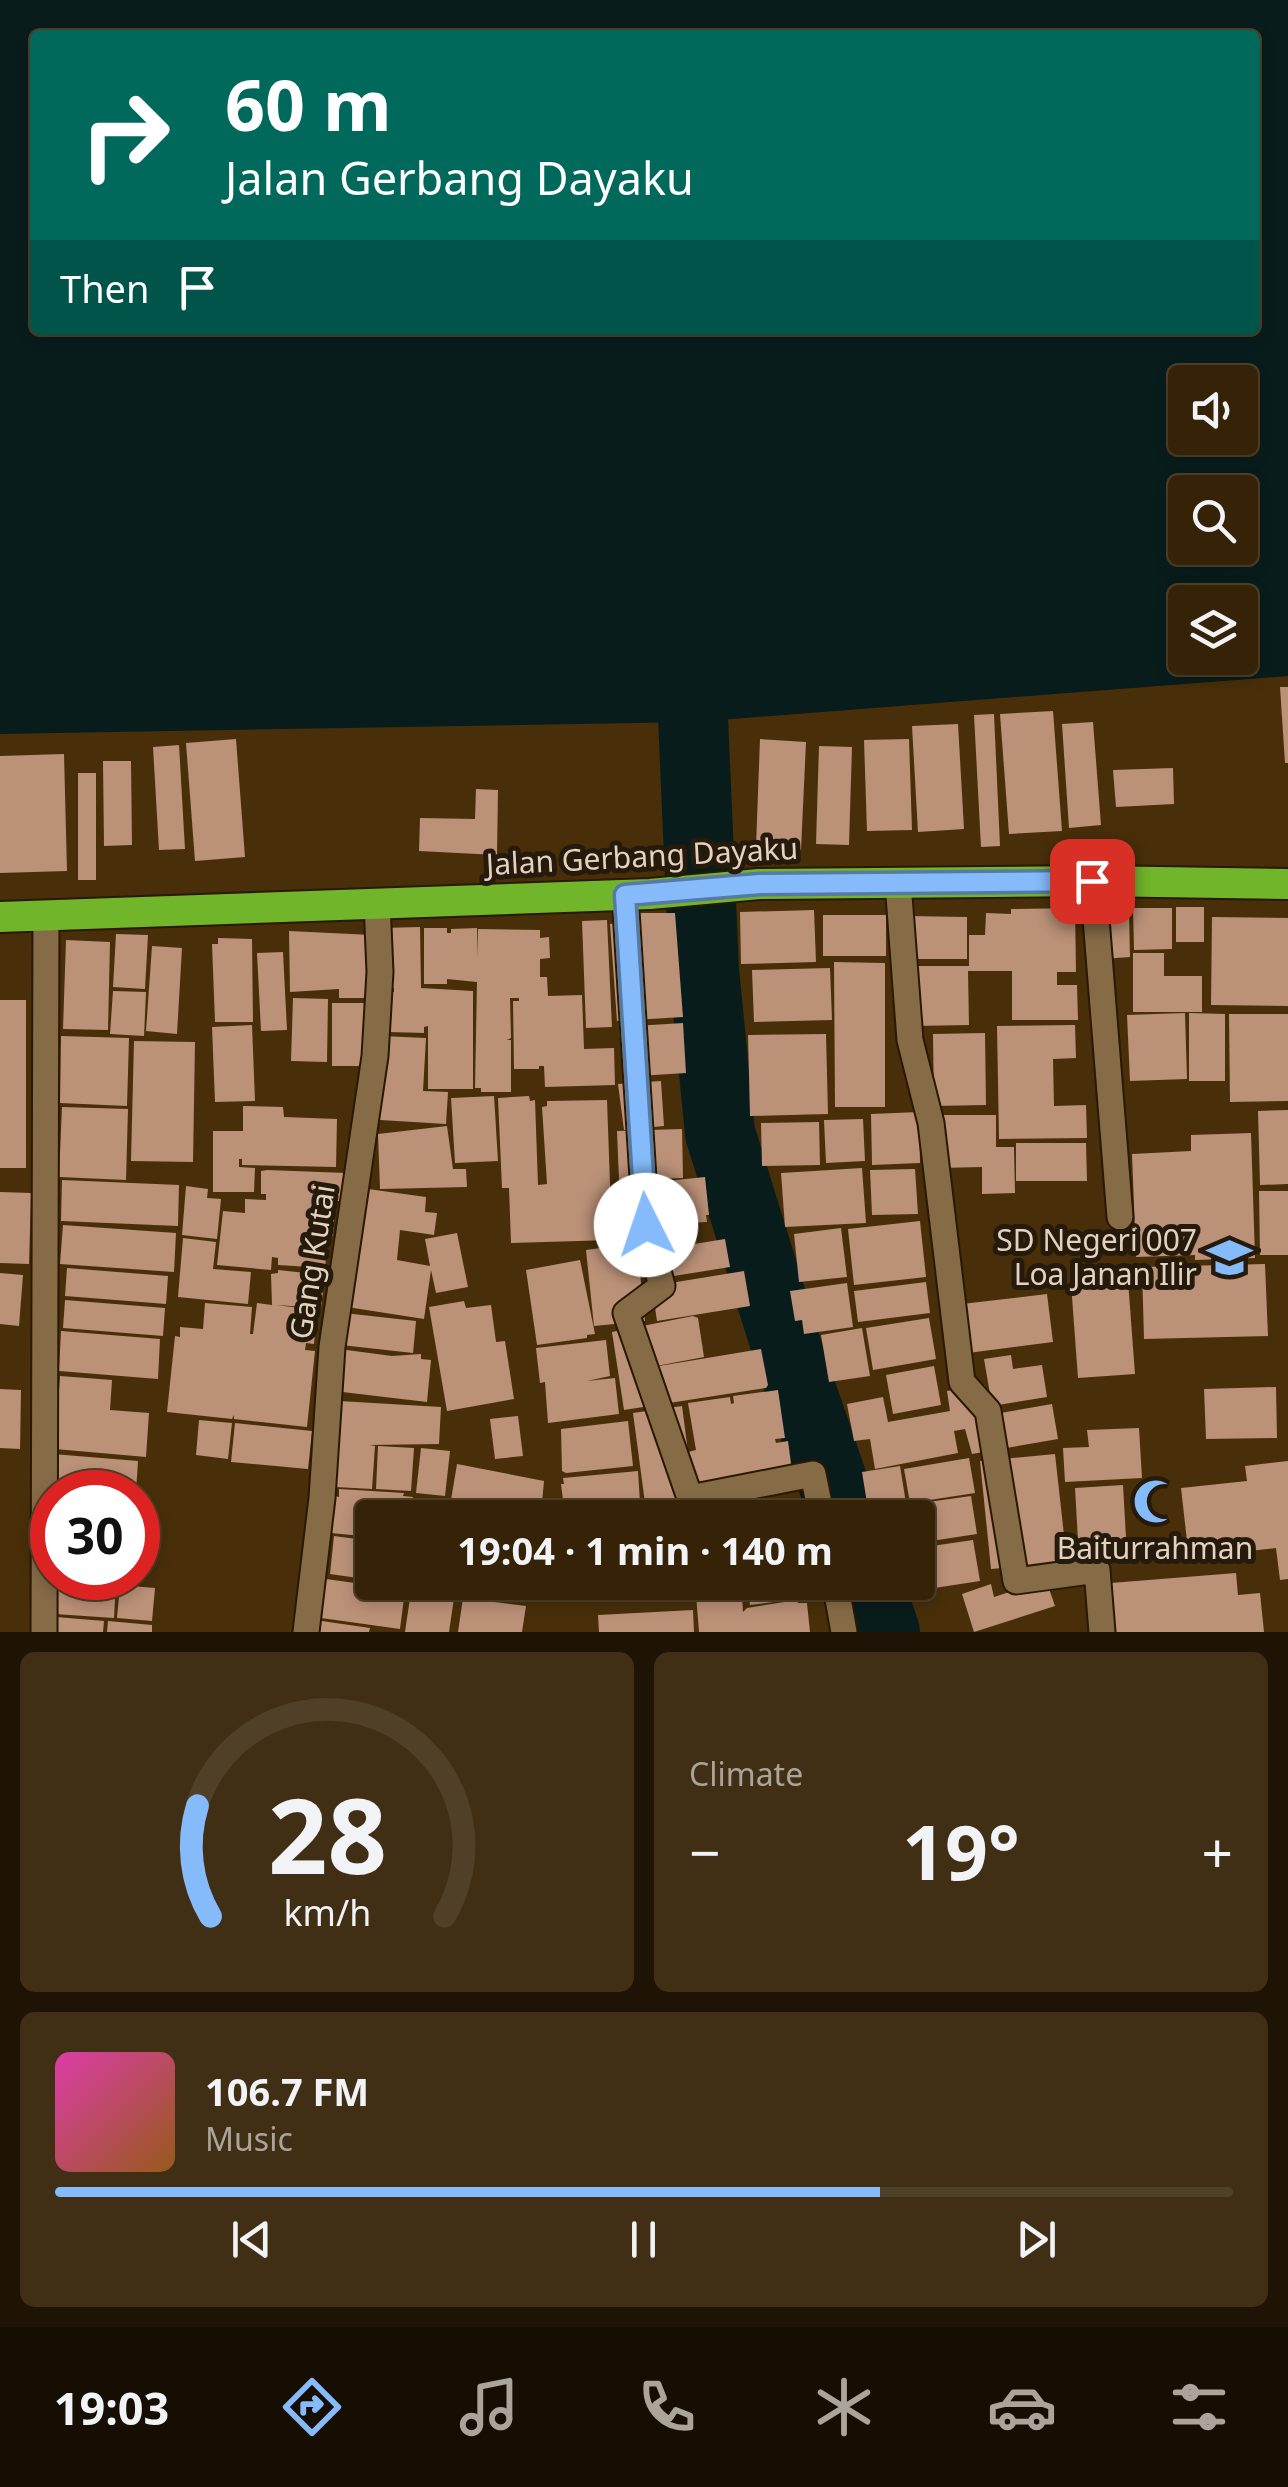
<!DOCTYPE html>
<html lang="en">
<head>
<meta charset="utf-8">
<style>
	:root { --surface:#362307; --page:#412f15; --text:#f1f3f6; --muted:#aaa49b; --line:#504028; --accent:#85bbfb }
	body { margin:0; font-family:"Noto Sans",sans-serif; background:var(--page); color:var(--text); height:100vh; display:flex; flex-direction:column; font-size:38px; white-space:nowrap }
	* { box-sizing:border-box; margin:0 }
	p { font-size:32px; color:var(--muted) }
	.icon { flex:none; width:55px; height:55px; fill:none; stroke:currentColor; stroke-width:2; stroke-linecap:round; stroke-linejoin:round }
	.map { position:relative; height:1632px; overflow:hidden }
	.panel { display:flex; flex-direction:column; gap:20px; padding:20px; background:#1e1304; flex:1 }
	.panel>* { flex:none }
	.hud { position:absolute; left:30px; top:30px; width:1230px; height:305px; border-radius:10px; box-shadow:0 5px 15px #0003,0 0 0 2px var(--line); background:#00695c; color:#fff; overflow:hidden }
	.tools { position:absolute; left:1168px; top:365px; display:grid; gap:20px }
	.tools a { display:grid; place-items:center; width:90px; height:90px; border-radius:10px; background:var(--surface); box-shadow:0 5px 15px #0003,0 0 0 2px var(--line); font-size:50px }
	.speed { position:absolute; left:30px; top:1470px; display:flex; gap:20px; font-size:50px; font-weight:700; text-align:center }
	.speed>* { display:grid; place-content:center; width:130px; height:130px; border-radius:50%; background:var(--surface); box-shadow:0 5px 15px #0003,0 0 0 2px var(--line); line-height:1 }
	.speed .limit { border:15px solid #d22; background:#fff; color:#111 }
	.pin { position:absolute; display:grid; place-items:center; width:85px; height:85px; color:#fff; margin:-42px; border-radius:20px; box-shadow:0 5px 15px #0006 }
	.me { position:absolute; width:110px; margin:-55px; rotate:356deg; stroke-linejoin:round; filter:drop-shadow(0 0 8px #0008) }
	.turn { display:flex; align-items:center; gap:35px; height:210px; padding:0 30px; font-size:45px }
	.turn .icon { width:130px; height:130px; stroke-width:2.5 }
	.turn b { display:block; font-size:70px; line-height:85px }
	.then { display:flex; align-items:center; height:95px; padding:0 30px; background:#0003; gap:20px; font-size:38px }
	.big { font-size:75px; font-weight:700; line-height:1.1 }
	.panel .tile { flex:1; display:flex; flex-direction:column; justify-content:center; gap:15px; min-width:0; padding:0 35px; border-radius:15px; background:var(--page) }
	.panel .dial { align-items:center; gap:0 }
	.dial svg { height:260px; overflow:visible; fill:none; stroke:var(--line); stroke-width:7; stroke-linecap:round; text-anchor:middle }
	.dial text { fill:var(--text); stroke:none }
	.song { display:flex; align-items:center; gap:30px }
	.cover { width:120px; height:120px; border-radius:15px; background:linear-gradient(135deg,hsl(320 70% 55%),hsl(30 70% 35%)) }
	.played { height:10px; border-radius:5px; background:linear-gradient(90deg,var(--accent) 70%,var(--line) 70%) }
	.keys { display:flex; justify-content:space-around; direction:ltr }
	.heat { display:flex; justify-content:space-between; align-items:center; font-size:55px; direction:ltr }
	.panel .tiles { flex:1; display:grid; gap:20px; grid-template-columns:1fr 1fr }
	.tile:last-child { grid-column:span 2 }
	.trip { position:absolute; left:355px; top:1500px; width:580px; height:100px; border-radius:10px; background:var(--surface); box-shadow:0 5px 15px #0003,0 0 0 2px var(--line); font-weight:700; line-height:100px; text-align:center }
	.tab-bar { display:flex; height:160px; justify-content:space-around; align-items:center; background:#160e03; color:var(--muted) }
	.tab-bar .icon { width:70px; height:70px }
	.tab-bar .on { color:var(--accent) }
	.tab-bar b { font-size:45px; color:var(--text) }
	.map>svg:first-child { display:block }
	.water { fill:#091c1c; fill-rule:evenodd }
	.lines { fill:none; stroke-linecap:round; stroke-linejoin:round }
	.river { stroke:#091c1c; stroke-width:70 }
	.building { fill:#bb9178 }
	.street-casing { stroke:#2a1800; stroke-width:29 }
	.highway-casing { stroke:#2a1800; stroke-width:34 }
	.street { stroke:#866b47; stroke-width:25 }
	.highway { stroke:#71b52a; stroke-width:30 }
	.route-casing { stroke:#567aa3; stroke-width:25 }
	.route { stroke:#85bbfb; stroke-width:18 }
	.labels { text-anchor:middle; stroke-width:10; stroke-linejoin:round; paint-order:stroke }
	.street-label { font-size:30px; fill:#e2d2bf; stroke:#251a0b }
	.poi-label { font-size:30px; fill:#e2d2bf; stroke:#251a0b; text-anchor:end }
</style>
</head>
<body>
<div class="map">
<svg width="1288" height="1632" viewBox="0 0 1288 1632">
	<rect width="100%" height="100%" fill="#482f09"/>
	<path class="water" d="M0,0H1288V676L693,722L0,734ZM35,35H1255V330H35ZM1185,382H1240V438H1185ZM1185,492H1240V548H1185ZM1185,602H1240V658H1185Z"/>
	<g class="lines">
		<g class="river">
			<path d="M689,626L704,970L720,1133L788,1352L845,1518"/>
			<path d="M868,1582L885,1632"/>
		</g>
	</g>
	<g class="building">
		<path d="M1280,687H1288V763H1285Z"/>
		<path d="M1053,711L1062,831L1009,834L1000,714Z"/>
		<path d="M994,714L1000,846L981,847L974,715Z"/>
		<path d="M1093,722L1101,825L1069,828L1062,724Z"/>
		<path d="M958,724L964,829L918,832L912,726Z"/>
		<path d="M236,739L245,857L195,861L186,743Z"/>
		<path d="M760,739L806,742L801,850L756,847Z"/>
		<path d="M909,739L912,830L867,831L864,740Z"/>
		<path d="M179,745L185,849L159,850L153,747Z"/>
		<path d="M819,746L852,747L849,845L816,844Z"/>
		<path d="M64,754L67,871L0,873V756Z"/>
		<path d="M103,761H131L132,845L104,846Z"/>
		<path d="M1173,768L1174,804L1116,807L1113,770Z"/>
		<rect x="78" y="773" width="18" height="107"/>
		<path d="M476,789L498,790L497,855L419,851L420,818L475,819Z"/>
		<rect x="1176" y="907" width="28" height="35"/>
		<path d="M1075,908L1076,972H1057V985H1077L1078,1020H1012V971H968L969,1025L915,1026V966H969V935H985L986,913L1011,914V909Z"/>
		<path d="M1133,908H1172V949L1134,950Z"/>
		<path d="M814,910L816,962L741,964L740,912Z"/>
		<path d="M617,913H675L683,1017L617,1021L610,924L617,923Z"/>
		<path d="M1101,913H1129L1130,957L1103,959Z"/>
		<rect x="823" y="915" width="63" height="41"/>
		<path d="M907,916L967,917V959H906Z"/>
		<path d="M1212,917L1288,918V1006L1211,1005Z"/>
		<path d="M607,920L612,1027L586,1028L582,921Z"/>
		<path d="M420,927L421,988L473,991V1089H428V1026L424,1027V1033L389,1032L390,992H394V988H383L382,928Z"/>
		<path d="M424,928H447V933H451V929L477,928L478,957V929L540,930V938L549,937L550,958L540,959V977H547L548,996L582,995L584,1049L614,1048L615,1085L545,1087L544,1066H539V1069H514L513,1001H519V998H510L511,1038L507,1040H511V1092H481V1088H475L477,982L447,979V984H424Z"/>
		<path d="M289,931L372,935L367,998H339V989L290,992Z"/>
		<path d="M116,934L148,935L145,989L113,987Z"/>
		<path d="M218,938L252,939L253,1022H215L212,944H218Z"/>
		<path d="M66,940L110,942L108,1030L63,1029Z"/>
		<path d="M152,946L182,948L177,1034L146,1031Z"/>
		<path d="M283,952L287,1030L261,1031L257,953Z"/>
		<path d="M1133,953H1164V976H1202V1012H1133Z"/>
		<path d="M834,962L885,963V1107H835Z"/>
		<path d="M830,968L832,1020L754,1022L752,970Z"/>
		<path d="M113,991L146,992L144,1036L110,1034Z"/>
		<path d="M293,998L328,999L327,1062L291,1061Z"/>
		<rect x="0" y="1000" width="26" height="168"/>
		<rect x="332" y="1003" width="33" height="63"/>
		<path d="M1185,1013L1187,1079L1130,1081L1127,1015Z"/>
		<path d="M1189,1013L1225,1014V1081H1189Z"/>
		<path d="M1229,1014H1288V1101L1230,1102Z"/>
		<path d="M683,1023L686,1073L623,1077L619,1027Z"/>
		<path d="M252,1025L255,1101L215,1102L212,1027Z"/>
		<path d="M1075,1025L1076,1058L1053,1059L1054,1106L1086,1105L1087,1138L999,1139L997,1026Z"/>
		<path d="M985,1033L986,1105L934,1106L933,1034Z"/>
		<path d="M826,1034L828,1114L750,1116L748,1035Z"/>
		<path d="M61,1036L129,1038L127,1106L60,1103Z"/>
		<path d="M382,1036L426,1038L423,1091L448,1092L446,1124L380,1120L378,1069Z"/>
		<path d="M134,1041L195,1042L193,1162L131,1161Z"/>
		<path d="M661,1081L664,1126L624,1130L618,1084Z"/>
		<path d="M494,1096L498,1161L455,1163L451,1098Z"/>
		<path d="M529,1096L530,1101L535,1100L538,1185L547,1184L542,1107L547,1106V1101L607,1100L612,1240L511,1243L509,1188H502L498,1098Z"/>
		<path d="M243,1106L283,1107L284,1117L337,1119L336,1167L242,1165V1159H239V1167L255,1168L254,1192H213V1131H243Z"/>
		<path d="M62,1107L128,1109L126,1180L59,1177Z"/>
		<path d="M1288,1110V1184L1260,1185L1258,1111Z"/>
		<path d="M919,1112L920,1163L872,1165L871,1114Z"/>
		<path d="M939,1115H996V1147H1014L1015,1193L982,1194V1167L940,1168Z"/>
		<path d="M863,1119L865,1161L826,1163L824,1120Z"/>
		<path d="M819,1122L820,1165L762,1166L761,1123Z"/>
		<path d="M447,1126L453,1169H466L467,1187L380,1189L378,1134Z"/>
		<path d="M682,1129L683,1178L619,1180L617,1131Z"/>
		<path d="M1251,1133L1255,1258L1195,1260V1255L1136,1257L1132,1154L1191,1151V1135Z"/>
		<path d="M1016,1143H1086L1087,1181H1016Z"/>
		<path d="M862,1168L866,1223L785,1227L781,1173Z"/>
		<path d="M915,1169L918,1214L872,1215L870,1170Z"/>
		<path d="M267,1170L346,1173L345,1201H335L333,1236L328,1235L325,1268L278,1265V1258L272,1257L271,1270L217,1265L223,1211L245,1213V1199L266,1200V1194H261V1171Z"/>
		<path d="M705,1177L709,1215H706L707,1222L621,1226L618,1186Z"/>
		<path d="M62,1180L179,1185L178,1226L61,1221Z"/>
		<path d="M186,1186L208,1189L207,1198L221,1199L217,1239L182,1235Z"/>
		<path d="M368,1189L426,1197L425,1212L437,1213L434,1235L400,1230L397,1260L430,1266L425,1239L457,1233L468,1287L436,1293L431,1270L424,1319L347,1307Z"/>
		<path d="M1259,1191H1288V1255H1260Z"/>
		<path d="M0,1192L31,1193L29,1264L0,1263Z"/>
		<path d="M920,1221L926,1277L854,1285L848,1229Z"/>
		<path d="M63,1225L176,1233L174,1272L60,1264Z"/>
		<path d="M841,1228L847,1277L799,1282L794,1234Z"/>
		<path d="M183,1238L216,1242L213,1269L251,1272L248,1304L178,1297Z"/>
		<path d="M725,1239L730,1267L655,1279L651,1251Z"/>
		<path d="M628,1244L637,1245L645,1321L594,1326L586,1250Z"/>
		<path d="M580,1260L595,1334L587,1335V1338L537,1345L526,1270Z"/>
		<path d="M1265,1264L1268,1336L1144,1339L1142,1267Z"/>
		<path d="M1127,1267L1135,1374L1078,1378L1070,1270Z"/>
		<path d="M67,1268L168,1276L166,1304L65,1296Z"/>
		<path d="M278,1270L325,1275L321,1308L276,1305L317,1310L314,1344L306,1343L305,1350L315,1351L307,1427L234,1419V1415L232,1419L167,1412L175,1336L180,1337V1327L203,1329L205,1303L252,1307L250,1334H253L257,1303L272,1305L271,1274L278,1273Z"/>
		<path d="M744,1271L750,1306L657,1321L652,1286Z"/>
		<path d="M0,1273L23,1275L19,1326L0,1324Z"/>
		<path d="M926,1282L930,1313L858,1322L854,1291Z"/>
		<path d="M847,1283L853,1327L804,1334L802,1320L795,1321L790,1291Z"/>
		<path d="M1047,1294L1053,1342L968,1353L962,1304Z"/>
		<path d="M65,1300L165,1308L163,1336L63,1328Z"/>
		<path d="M464,1301L466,1308L491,1305L496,1342L505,1341L514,1399L447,1411L429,1307Z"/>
		<path d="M344,1313L416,1321L413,1353L341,1345Z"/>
		<path d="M693,1316L698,1318L704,1357L635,1370L761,1349L768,1385L766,1388L624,1410L612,1332Z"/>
		<path d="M929,1318L936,1359L873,1370L866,1328Z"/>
		<path d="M862,1328L870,1376L829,1382L821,1335Z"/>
		<path d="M61,1331L160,1339L158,1379L59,1371Z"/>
		<path d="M606,1340L610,1376L587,1381L615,1378L619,1414L548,1423L545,1382L540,1383L536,1348Z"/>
		<path d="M339,1349L392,1356L421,1354V1359L431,1360L427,1402L334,1391Z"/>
		<path d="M1011,1355L1013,1369L1042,1365L1047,1397L992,1406L984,1359Z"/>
		<path d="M934,1366L941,1405L893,1414L886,1375Z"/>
		<path d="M60,1376L112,1380L110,1410L149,1413L146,1457L55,1449Z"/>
		<path d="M985,1385L989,1415L1052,1404L1058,1439L972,1454L965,1429L954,1431L958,1453L875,1469L870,1439L854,1441L847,1404L883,1397L888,1422L950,1411L947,1391Z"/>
		<path d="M1276,1387L1277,1438L1206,1439L1204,1389Z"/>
		<path d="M0,1389L21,1390L20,1449L0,1448Z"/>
		<path d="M778,1390L785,1438L775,1439L776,1443L788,1441L794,1486L698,1503L688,1452L684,1453L690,1498L645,1503L633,1413L682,1406L688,1452L696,1450L688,1403L730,1397L731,1404L734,1403L733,1396Z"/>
		<path d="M339,1401L441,1407L439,1444L370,1445L375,1446L372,1489L336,1487Z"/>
		<path d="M518,1416L523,1456L495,1459L490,1419Z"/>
		<path d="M199,1420L232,1423L228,1459L196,1455Z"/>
		<path d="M628,1421L633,1466L566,1473L562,1471L561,1429Z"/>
		<path d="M235,1423L312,1431L308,1469L231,1462Z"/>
		<path d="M1139,1428L1142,1478L1065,1482L1063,1448L1089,1447L1087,1430Z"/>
		<path d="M378,1446L414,1448L411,1491L376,1489Z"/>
		<path d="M421,1448L450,1451L445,1496L416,1493Z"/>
		<path d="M53,1454L138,1461L136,1492H51Z"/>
		<path d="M1055,1454L1067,1562L991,1569L980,1461Z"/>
		<path d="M969,1458L975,1493L910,1503L904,1469Z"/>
		<path d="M1288,1461V1579L1280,1580L1276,1548L1195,1557L1193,1540L1187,1541L1181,1488L1247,1481L1245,1466Z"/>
		<path d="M457,1464L544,1481L541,1514L537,1517L455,1503L451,1500Z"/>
		<path d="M900,1466L906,1503L868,1509L862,1472Z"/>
		<path d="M638,1471L641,1518L565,1516L561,1484H564L563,1478Z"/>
		<path d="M1123,1485L1127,1555L1079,1558L1075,1488Z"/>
		<path d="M339,1489L404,1493L403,1496L413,1497L412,1518H372V1537L331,1533L335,1496L339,1497Z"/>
		<path d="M971,1496L977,1534L918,1543V1518H902L900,1506Z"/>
		<path d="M421,1500L475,1511L474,1518H418Z"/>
		<path d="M689,1504L691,1518H647L646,1508Z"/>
		<path d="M484,1508L519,1516V1518H483Z"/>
		<path d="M897,1509L898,1518H866L865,1512Z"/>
		<path d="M334,1536L372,1541V1580L330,1574Z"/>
		<path d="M973,1540L980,1581L889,1595L887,1582H918V1548Z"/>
		<path d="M1236,1573L1238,1595L1260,1593L1264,1632H1090L1086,1585Z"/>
		<path d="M58,1579L116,1583L114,1618L55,1614Z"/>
		<path d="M326,1579L405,1590L400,1629L321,1618Z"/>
		<path d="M1046,1580L1055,1606L974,1632L962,1594L991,1584L994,1597Z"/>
		<path d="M449,1582H517L514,1599L448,1588Z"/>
		<path d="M695,1582H741L743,1612L747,1608L797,1600L798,1603H807L810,1632H699Z"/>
		<path d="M747,1582H804L806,1598L750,1605Z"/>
		<path d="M120,1585L155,1588L152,1621L117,1618Z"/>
		<path d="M411,1591L454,1598L449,1632H405Z"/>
		<path d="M463,1598L526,1606L522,1632H458Z"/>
		<path d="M693,1610L694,1632H599L598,1615Z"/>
		<path d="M56,1617L104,1621L103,1632H55Z"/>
		<path d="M315,1620L370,1628L369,1632H313Z"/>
		<path d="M108,1621L152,1625V1632H107Z"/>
	</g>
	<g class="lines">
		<defs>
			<g id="street">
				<path d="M1093,881L1120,1217"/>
				<path d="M898,883L910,1040L931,1123L962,1382L988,1411L1016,1581L1097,1570L1102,1632"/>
				<path d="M625,895L646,1225L662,1286L626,1313L690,1498L813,1474L822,1518"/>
				<path d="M835,1582L844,1632"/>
				<path d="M44,1632L46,916"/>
				<path d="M306,1632L322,1498L332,1347L375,1056L380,972L377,903"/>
			</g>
			<path id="highway" d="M0,917L650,894L759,884L1093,881L1288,884"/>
		</defs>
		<use href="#street" class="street-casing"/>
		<use href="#highway" class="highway-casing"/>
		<use href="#street" class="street"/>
		<use href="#highway" class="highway"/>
	</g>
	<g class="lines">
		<defs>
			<path id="route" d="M646,1225L625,895L760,884L1092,881"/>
		</defs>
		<use href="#route" class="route-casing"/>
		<use href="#route" class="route"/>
	</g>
	<defs>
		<symbol id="school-bare" viewBox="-9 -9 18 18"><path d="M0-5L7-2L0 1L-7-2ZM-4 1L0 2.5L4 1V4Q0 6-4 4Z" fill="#85bbfb" stroke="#251a0b" stroke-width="2.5" paint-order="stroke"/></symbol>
		<symbol id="mosque-bare" viewBox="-9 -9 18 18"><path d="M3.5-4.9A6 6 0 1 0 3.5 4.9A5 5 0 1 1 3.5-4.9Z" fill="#85bbfb" stroke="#251a0b" stroke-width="2.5" paint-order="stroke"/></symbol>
	</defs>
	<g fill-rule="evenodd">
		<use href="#school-bare" x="1198" y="1226" width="63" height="63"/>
		<use href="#mosque-bare" x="1124" y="1470" width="63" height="63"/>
	</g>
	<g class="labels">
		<g class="street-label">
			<text transform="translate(642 857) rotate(-3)" y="10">Jalan Gerbang Dayaku</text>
			<text transform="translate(313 1262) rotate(-81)" y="10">Gang Kutai</text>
		</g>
		<g class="poi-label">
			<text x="1197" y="1251">SD Negeri 007<tspan x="1197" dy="34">Loa Janan Ilir</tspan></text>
			<text x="1155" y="1559" text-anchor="middle">Baiturrahman</text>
		</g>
	</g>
</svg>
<div class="tools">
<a><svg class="icon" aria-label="sound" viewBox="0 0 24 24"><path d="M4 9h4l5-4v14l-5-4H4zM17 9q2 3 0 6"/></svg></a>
<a><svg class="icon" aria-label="search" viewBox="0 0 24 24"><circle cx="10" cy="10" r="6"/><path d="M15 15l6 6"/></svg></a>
<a><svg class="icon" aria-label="layers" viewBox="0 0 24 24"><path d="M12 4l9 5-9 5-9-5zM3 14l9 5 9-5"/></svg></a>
</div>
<div class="speed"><div class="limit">30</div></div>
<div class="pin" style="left:1092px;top:881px;background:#d93025"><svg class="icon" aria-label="arrive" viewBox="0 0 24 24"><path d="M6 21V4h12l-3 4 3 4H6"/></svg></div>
<svg class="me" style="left:646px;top:1225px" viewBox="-20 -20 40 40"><circle r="19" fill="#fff"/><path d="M0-13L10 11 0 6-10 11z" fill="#85bbfb"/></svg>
<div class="trip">19:04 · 1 min · 140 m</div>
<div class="hud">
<div class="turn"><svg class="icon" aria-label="right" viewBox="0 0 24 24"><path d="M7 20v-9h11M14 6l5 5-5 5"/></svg><div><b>60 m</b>Jalan Gerbang Dayaku</div></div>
<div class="then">Then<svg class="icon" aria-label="arrive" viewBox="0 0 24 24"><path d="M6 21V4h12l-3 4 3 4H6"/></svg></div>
</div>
</div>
<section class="panel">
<div class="tiles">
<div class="tile dial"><svg viewBox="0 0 100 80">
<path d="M14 69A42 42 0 1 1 86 69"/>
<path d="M14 69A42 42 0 0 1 10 35" stroke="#85bbfb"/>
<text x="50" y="56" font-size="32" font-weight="700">28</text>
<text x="50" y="72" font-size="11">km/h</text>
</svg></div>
<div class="tile"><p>Climate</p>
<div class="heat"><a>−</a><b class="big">19°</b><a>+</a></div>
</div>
<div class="tile">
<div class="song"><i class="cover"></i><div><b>106.7 FM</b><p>Music</p></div></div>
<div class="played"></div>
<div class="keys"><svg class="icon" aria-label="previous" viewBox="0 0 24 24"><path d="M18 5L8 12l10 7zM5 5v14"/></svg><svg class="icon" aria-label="pause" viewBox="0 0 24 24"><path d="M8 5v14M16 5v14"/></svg><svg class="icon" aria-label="next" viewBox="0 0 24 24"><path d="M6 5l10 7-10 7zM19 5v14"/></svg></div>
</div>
</div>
</section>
<nav class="tab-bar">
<b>19:03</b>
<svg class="icon on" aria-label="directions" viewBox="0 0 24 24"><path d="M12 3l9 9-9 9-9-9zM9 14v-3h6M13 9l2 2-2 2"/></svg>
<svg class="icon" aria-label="music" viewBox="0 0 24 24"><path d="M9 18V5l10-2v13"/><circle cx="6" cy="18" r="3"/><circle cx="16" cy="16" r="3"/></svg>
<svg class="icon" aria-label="phone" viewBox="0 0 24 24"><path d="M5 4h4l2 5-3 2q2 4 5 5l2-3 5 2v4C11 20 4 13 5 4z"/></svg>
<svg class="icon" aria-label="climate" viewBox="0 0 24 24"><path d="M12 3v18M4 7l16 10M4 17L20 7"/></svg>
<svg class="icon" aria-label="car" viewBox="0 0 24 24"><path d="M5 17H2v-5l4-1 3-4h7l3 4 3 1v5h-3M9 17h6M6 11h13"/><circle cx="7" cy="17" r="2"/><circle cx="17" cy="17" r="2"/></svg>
<svg class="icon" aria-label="filters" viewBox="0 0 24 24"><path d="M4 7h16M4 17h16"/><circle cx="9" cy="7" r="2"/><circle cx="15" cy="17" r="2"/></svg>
</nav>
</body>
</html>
